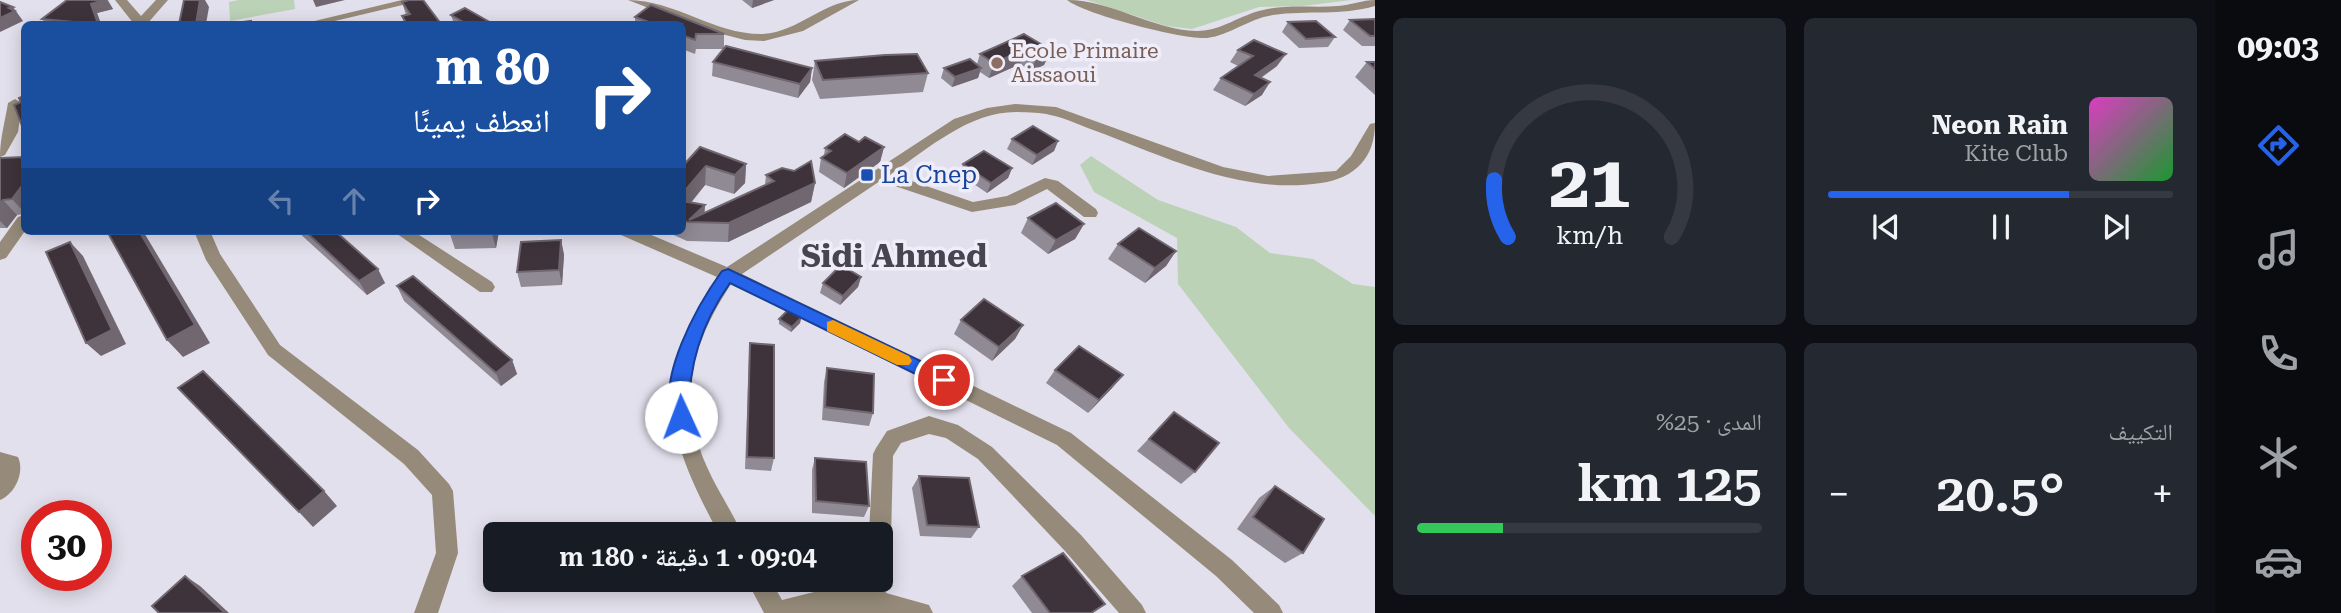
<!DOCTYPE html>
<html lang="ar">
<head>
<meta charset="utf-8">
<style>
	:root { --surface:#171b24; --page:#242831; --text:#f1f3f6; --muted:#9ea1a6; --line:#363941; --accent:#2563eb }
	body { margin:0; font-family:"Roboto Serif","Noto Naskh Arabic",serif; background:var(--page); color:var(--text); direction:rtl; height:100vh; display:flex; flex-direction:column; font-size:26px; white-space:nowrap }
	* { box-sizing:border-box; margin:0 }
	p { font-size:23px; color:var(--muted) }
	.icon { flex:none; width:38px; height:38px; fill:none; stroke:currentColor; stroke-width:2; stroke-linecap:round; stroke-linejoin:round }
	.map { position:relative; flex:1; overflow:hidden; direction:ltr }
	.details { display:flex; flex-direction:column; gap:18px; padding:18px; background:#0d0f14; width:840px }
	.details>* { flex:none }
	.hud { position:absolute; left:21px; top:21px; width:665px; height:214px; border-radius:10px; box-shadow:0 4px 18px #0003; direction:rtl; background:#1a4fa0; color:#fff; overflow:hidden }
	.speed { position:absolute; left:21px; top:500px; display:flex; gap:14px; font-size:35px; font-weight:700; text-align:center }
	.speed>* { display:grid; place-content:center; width:91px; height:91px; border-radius:50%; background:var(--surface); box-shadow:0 4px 18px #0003; line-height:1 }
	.speed .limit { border:10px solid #d22; background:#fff; color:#111 }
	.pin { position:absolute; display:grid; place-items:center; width:60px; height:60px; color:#fff; margin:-30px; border:4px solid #fff; border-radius:50%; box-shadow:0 2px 7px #0007 }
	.me { position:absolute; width:77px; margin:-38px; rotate:358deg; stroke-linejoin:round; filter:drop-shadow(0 0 5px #0008) }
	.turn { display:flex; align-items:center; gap:24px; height:147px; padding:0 21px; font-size:32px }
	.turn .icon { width:91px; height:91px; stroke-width:2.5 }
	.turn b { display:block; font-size:49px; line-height:60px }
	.lanes { display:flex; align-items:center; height:66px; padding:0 21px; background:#0003; justify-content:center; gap:35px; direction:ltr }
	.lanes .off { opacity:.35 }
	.big { font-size:52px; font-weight:600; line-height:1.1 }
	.details .card { flex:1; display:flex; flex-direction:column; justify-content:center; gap:10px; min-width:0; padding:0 24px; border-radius:10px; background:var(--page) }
	.details .dial { align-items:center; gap:0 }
	.dial svg { height:182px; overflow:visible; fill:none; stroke:var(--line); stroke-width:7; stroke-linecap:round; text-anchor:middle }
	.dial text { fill:var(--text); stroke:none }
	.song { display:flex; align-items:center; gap:21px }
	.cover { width:84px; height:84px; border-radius:10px; background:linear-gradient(135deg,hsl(310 70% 55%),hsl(130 70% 35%)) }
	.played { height:7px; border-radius:4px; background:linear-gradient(90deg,var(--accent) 70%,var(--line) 70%) }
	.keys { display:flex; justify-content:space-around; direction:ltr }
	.heat { display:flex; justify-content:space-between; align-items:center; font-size:38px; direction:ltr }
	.charge { height:10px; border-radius:5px; background:linear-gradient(90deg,#34c759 25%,var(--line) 0) }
	.details .tiles { flex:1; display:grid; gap:18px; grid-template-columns:repeat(2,1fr) }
	.trip { position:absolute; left:483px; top:522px; width:410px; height:70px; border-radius:10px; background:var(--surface); box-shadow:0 4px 18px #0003; font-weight:600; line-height:70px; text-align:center; direction:rtl }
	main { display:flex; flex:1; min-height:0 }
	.dock { display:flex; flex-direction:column; width:126px; justify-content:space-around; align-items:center; background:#090b0e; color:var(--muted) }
	.dock .icon { width:49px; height:49px }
	.dock .active { color:var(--accent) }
	.dock b { font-size:32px; color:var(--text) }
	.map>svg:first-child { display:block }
	.green { fill:#bbd2b7 }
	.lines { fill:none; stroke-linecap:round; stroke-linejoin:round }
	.minor { fill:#968b7a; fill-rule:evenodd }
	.wall { fill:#908a94 }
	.shaded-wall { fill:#706770 }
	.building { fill:#3e333a; stroke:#706770; stroke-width:2 }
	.route { fill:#2563eb; stroke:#184099; stroke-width:2 }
	.slow { fill:#f59e0b }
	.education-dot { fill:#8d6e63; stroke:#f0edfa; stroke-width:2.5 }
	.transit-dot { fill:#1a4fb4; stroke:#f0edfa; stroke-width:2.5 }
	.labels { text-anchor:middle; stroke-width:7; stroke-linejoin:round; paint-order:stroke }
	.far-education-label { font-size:21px; fill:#785e54; stroke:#f0edfa; text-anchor:start }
	.transit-label { font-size:24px; fill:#164399; stroke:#f0edfa; text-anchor:start }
	.district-label { font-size:32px; font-weight:bold; fill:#47454f; stroke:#f0edfa }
</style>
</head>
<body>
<main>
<nav class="dock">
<b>09:03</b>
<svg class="icon active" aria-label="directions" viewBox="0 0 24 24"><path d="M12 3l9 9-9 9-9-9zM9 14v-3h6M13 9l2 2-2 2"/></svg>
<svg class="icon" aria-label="music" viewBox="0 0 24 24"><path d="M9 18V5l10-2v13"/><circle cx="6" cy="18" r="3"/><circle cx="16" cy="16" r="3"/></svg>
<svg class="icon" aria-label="phone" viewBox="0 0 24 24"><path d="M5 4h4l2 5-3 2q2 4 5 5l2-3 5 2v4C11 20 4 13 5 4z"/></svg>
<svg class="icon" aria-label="climate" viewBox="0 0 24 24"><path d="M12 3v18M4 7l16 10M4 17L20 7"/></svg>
<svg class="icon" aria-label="car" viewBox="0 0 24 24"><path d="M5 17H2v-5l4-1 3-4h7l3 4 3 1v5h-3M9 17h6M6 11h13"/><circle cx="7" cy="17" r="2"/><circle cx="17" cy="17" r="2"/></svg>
</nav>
<section class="details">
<div class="tiles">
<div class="card">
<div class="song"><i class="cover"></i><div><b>Neon Rain</b><p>Kite Club</p></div></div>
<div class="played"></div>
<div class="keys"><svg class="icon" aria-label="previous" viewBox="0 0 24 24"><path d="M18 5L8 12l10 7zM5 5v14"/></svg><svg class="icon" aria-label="pause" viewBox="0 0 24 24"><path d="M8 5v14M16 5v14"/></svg><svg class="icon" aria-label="next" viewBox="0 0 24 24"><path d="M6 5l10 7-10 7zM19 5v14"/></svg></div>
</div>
<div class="card dial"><svg viewBox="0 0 100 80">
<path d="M14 69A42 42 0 1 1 86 69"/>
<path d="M14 69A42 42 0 0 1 8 44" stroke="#2563eb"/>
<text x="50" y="56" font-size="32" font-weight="700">21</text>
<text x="50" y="72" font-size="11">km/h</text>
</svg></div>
<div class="card"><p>التكييف</p>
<div class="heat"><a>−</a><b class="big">20.5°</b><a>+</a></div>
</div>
<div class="card"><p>المدى · 25%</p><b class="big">125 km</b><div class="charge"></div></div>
</div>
</section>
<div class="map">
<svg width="1375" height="613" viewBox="0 0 1375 613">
	<rect width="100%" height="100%" fill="#e3e0ed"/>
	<g class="green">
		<path d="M239,0H294L295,9L230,21L229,2Z"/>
		<path d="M1087,0H1352L1303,6L1259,7L1192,29L1166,26Z"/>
		<path d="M1091,156L1158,200L1236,227L1270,253L1313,259L1353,284L1375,287V516L1289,428L1178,284L1177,238L1094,192L1080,165Z"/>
	</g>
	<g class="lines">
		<g class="minor">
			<path d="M115,0H127L141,16L156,0H168L147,24H134Z"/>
			<path d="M402,0H424L322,24H302Z"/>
			<path d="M628,0C675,0 715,35 763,34C799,32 824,0 859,0L803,31L764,41L745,40L702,29Z"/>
			<path d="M1067,0C1112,0 1152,30 1197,31C1221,31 1240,15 1263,10C1287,4 1313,8 1338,6C1350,5 1363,0 1375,0V6C1341,16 1307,10 1273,15C1250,18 1230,35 1207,38C1183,40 1084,14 1067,0Z"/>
			<path d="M15,99L22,103L18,132L5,155L0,157C0,138 5,122 8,103Z"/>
			<path d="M1015,104L1056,107L1223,167L1268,176L1336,171L1351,156L1370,124L1375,123C1375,158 1355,178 1321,183C1242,195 1168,158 1096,131C1081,126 1066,118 1050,115C1041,112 1029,113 1018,112C970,111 929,148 891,174L973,202L1007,196L1045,178L1058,181L1096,209L1098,213L1096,217H1084L1047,189L1015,205L972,212L880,181L742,274L1071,433L1232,560L1279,605L1283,613H1254L1216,576L1057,445L731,284C692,344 676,398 707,467C717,490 732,511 742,534H719C664,432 650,378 717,277L621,235L619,231H642L727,267L954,119L987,108Z"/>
			<path d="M24,215L25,231L6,258L0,260V242L18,217Z"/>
			<path d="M194,231H210L220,254L280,345L418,450L449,484L453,491L458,553L438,613H414L436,553L432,495L404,464L268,355L206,260Z"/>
			<path d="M393,231H413L492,282L495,287L492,292H480Z"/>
			<path d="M929,416L958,425L992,447L1081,535L1142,605L1146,613H1119L1065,551L978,459L946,438L929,434L901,443L893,456L891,539L888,547L880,550V534H869L873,454L876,448L887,431Z"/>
			<path d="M0,452L18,457C25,472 15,494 0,500Z"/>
			<path d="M880,569L885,571L888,579L886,593L929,605L933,613H764L746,579H770L782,600L830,588L864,590L866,579H880Z"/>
		</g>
	</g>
	<g class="wall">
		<path d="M67,0H108L113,9L97,13L101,24H46L42,19Z"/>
		<path d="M742,0H774L752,8Z"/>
		<path d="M402,2L441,24H404L402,16L406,15Z"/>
		<path d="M651,5L724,34V49H696L695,54L682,49V24H635V17Z"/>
		<path d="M451,15L493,24H454Z"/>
		<path d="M1375,19V46H1362L1343,30L1350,20Z"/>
		<path d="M1288,22L1335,37L1328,47L1299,48L1282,32Z"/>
		<path d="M1024,34L1051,50L1044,65L1031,71L1020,64L989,78L980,72L978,78L952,87L941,78L944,68L977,64L980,54Z"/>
		<path d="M1238,50L1277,66L1261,78L1262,95L1245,106L1213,90L1221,78L1238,66L1230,62Z"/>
		<path d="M815,61L928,73L923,92L820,99L812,80Z"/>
		<path d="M713,62L812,68L810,82L798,98L712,76Z"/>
		<path d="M1367,62H1375V95L1355,77Z"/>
		<path d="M1012,139L1058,141L1054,151L1032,165L1007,149Z"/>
		<path d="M859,142L884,147L880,162L844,188L819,172L821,158L824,156L825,148Z"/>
		<path d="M24,157V214L17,215L7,228H0V158Z"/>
		<path d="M746,164L745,183L734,194L705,185L691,203L705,205L704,213L765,185L766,175L815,183L811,202L728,242L687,241L665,231H682V167Z"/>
		<path d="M963,164L1012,168L1008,178L987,193L959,174Z"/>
		<path d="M1028,218L1084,224L1075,239L1048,254L1021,233Z"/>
		<path d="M297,231H335L385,283L367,295Z"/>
		<path d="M499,231L496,248L455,249L450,234Z"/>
		<path d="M561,240L564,255L562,285L521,287L517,272Z"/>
		<path d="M1118,244L1176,251L1166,266L1145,283L1108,259Z"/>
		<path d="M861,277L858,287L840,305L820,293L823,283Z"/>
		<path d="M397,286L512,360L517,374L501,386L404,301Z"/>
		<path d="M801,318L800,323L791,332L779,324V319Z"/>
		<path d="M961,320L1023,325L1015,339L992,361L954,334Z"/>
		<path d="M750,343L774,458L771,471L745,469L749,357Z"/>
		<path d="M827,368L873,413L869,426L822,420L824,382Z"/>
		<path d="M1055,370L1112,388L1088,413L1046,383Z"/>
		<path d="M1174,412L1195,472L1181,484L1137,451Z"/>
		<path d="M815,458L869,506L864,517L812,513V470Z"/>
		<path d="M919,476L979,527L971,538L920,536L912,488Z"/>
		<path d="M1275,486L1303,553L1285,563L1237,529L1259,498Z"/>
		<path d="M1022,576L1105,604L1093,613H1032L1012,586Z"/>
	</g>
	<g class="shaded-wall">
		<path d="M104,0H107L113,9L97,13L101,24H98L91,4Z"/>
		<path d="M200,0H205L209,7L206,24H196Z"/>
		<path d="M313,0H345L316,7Z"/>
		<path d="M753,0H774L752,8Z"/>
		<path d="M13,7L23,21L0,32V18L9,8Z"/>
		<path d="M1026,49L1020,64L989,78L994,63Z"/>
		<path d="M1051,50L1044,65L1031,71L1037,56Z"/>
		<path d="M1286,54L1277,66L1247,87L1255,75Z"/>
		<path d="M812,68L810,82L798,98L800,84Z"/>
		<path d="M981,68L978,78L952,87L955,77Z"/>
		<path d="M1270,82L1262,95L1245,106L1254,94Z"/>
		<path d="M1058,141L1054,151L1032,165L1037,155Z"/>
		<path d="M884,147L880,162L844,188L847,173Z"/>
		<path d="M746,164L745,183L734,194L735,175Z"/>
		<path d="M706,166L705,185L682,213V194Z"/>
		<path d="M1012,168L1008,178L987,193L991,183Z"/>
		<path d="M24,183V212L12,199Z"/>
		<path d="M815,183L811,202L728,242L729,223Z"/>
		<path d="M3,200L17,215L7,228L0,221V204Z"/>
		<path d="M705,205L704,222L689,220Z"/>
		<path d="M1084,224L1075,239L1048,254L1056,240Z"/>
		<path d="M139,231H143L210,343L183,357L167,340Z"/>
		<path d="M492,231H499L496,248L492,234Z"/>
		<path d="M561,240L564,255L562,285L559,270Z"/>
		<path d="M70,242L83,256L126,344L101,356L86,343Z"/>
		<path d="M1176,251L1166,266L1145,283L1155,268Z"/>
		<path d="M378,269L385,283L367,295L359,281Z"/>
		<path d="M861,277L858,287L840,305L843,296Z"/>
		<path d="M801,318L800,323L791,332L792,327Z"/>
		<path d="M1023,325L1015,339L992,361L999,347Z"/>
		<path d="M512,360L517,374L501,386L496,373Z"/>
		<path d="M1123,375L1112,388L1088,413L1099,400Z"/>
		<path d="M324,491L337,506L313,527L299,512Z"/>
		<path d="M185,576L200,586L229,613H225Z"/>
	</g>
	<g class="building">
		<path d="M67,0H104L91,4L98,24H75L74,22L42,19Z"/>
		<path d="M184,0H200L196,24H179Z"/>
		<path d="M409,0H423L441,24H407L402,16L410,14L402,2Z"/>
		<path d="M0,2L13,7L9,8L15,11L0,18Z"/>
		<path d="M651,5L724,34H696L695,40L682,35V24H654L635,17Z"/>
		<path d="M465,8L493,24H467L451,15Z"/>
		<path d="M1375,19V36H1370L1350,20Z"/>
		<path d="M251,21V24H236V23Z"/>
		<path d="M1316,21L1335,37L1306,39L1288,22Z"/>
		<path d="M314,23H344L343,24H313Z"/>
		<path d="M1024,34L1051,50L1037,56L1026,49L994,63L980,54Z"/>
		<path d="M1254,40L1286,54L1255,75L1270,82L1254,94L1221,78L1253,56L1238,50Z"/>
		<path d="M726,46L812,68L800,84L713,62Z"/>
		<path d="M917,54L928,73L823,80L815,61L885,55Z"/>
		<path d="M970,59L981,68L955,77L944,68Z"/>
		<path d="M1367,62H1375V69Z"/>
		<path d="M24,96V131L14,105L21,102L19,98Z"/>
		<path d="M1033,126L1058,141L1037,155L1012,139Z"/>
		<path d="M845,134L859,142L865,137L884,147L847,173L821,158L831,151L825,148Z"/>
		<path d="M700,147L746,164L735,175L706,166L682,194V167Z"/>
		<path d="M984,151L1012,168L991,183L963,164Z"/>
		<path d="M24,157V183L12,199L3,200L0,204V158Z"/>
		<path d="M811,161L815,183L729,223L687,222L682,220V201L705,205L689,220L774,181L766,175L782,168L794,171Z"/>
		<path d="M1056,203L1084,224L1056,240L1028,218Z"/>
		<path d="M1139,228L1176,251L1155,268L1118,244Z"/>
		<path d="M107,231H139L195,325L167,340Z"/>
		<path d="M305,231H335L378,269L359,281Z"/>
		<path d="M451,231H492V234H450Z"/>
		<path d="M561,240L559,270L517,272L521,242Z"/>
		<path d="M70,242L112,330L86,343L46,252Z"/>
		<path d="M841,265L861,277L843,296L823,283Z"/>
		<path d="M413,276L512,360L496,373L397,286Z"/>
		<path d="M984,299L1023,325L999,347L961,320Z"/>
		<path d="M788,310L801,318L792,327L779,319Z"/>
		<path d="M750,343L774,345V458L747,457Z"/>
		<path d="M1079,346L1123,375L1099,400L1055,370Z"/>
		<path d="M827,368L874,374L873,413L825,407Z"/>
		<path d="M203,371L324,491L299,512L178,388Z"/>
		<path d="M1174,412L1219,443L1195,472L1149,439Z"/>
		<path d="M815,458L866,462L869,506L816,501Z"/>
		<path d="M919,476L969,478L979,527L927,525Z"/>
		<path d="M1275,486L1324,519L1303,553L1253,517Z"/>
		<path d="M1063,553L1105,604L1091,613H1050L1022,576Z"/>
		<path d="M185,576L225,613H159L152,606Z"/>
	</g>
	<path class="route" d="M728,269L950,375L953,380L950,385H938L730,283C701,324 688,366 689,417L681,425L674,423C654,381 698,304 722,271Z"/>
	<path class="slow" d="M833,320L909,356L912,361L909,365H897L827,331V322Z"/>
	<circle class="education-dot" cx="997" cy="63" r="7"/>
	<rect class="transit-dot" x="860" y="168" width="14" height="14" rx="3.5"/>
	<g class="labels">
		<g class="far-education-label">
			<text x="1011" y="58">Ecole Primaire<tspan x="1011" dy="24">Aissaoui</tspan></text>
		</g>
		<g class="transit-label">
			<text x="881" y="183">La Cnep</text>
		</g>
		<g class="district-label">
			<text x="894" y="267">Sidi Ahmed</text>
		</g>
	</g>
</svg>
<div class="speed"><div class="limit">30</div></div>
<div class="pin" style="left:944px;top:380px;background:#d93025"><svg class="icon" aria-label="arrive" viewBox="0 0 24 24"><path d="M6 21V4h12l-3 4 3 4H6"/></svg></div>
<svg class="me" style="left:681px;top:417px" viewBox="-20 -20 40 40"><circle r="19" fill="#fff"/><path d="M0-13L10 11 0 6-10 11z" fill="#2563eb"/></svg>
<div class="trip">09:04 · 1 دقيقة · 180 m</div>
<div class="hud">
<div class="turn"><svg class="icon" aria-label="right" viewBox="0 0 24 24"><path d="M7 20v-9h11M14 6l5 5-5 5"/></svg><div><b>80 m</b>انعطف يمينًا</div></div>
<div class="lanes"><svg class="icon off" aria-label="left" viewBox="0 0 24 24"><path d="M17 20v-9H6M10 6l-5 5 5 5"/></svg><svg class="icon off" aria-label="ahead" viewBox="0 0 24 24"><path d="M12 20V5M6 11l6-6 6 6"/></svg><svg class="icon" aria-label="right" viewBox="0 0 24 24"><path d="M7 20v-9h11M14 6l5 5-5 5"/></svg></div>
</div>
</div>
</main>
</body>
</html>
